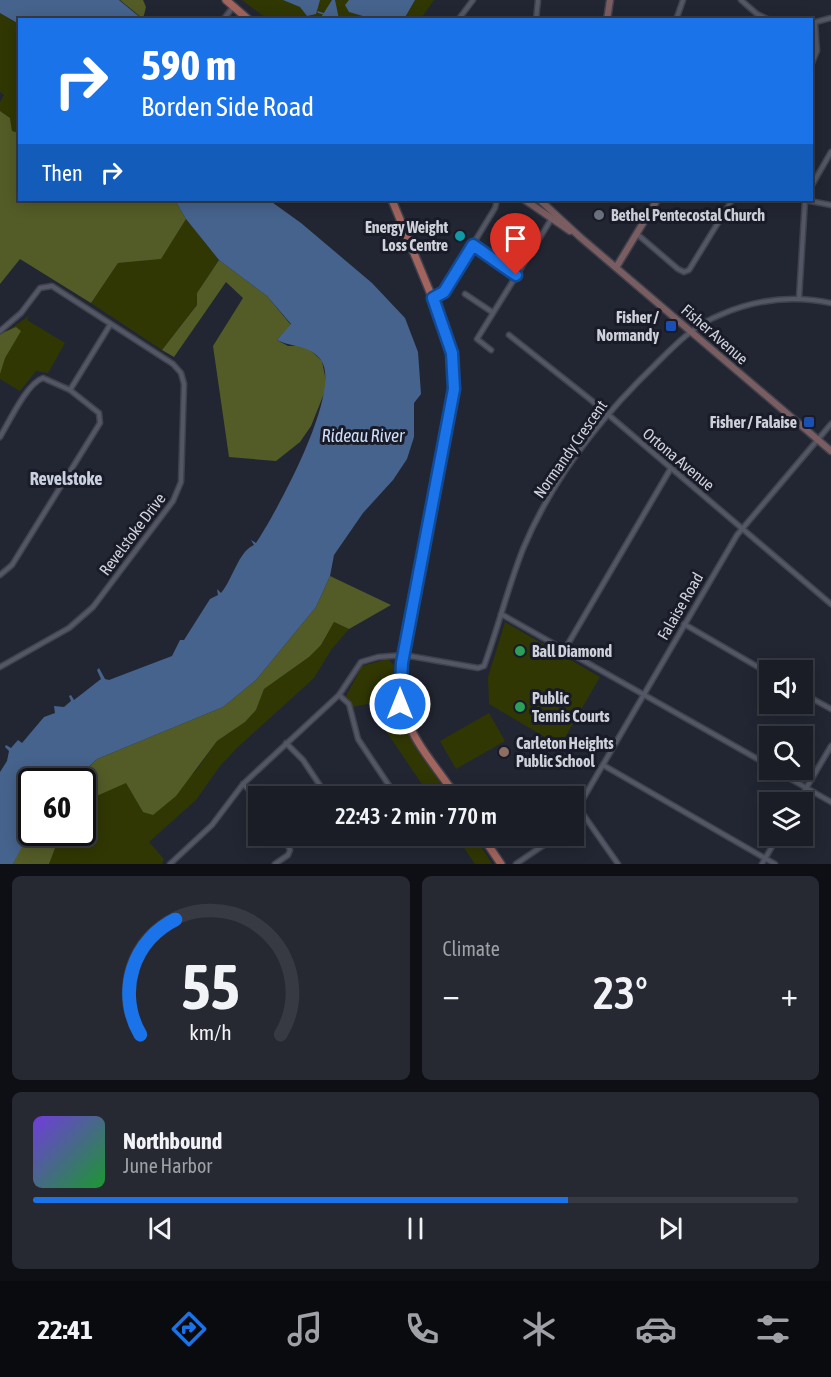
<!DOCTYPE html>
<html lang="en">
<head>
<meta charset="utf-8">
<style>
	:root { --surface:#1a1c26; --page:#272932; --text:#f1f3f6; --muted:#9fa1a7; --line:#383a43; --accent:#1a73e8 }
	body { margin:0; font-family:"Asap Condensed",sans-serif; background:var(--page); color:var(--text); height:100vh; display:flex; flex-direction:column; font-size:22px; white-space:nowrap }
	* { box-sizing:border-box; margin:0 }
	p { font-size:20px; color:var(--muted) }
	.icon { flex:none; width:33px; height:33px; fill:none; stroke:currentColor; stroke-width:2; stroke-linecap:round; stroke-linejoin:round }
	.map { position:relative; height:864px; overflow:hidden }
	.sheet { display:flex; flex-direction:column; gap:12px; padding:12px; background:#0e0f15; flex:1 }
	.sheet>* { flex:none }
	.hud { position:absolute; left:18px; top:18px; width:795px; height:183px; border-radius:0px; box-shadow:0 3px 15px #0003,0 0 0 2px var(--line); background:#1a73e8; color:#fff; overflow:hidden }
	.tools { position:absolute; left:759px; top:660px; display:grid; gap:12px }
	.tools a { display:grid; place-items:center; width:54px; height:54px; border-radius:0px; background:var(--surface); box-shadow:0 3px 15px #0003,0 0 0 2px var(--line); font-size:30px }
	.speed { position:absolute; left:18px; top:768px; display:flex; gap:12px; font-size:30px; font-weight:700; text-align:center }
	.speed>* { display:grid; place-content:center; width:78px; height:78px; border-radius:50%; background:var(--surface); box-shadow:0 3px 15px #0003,0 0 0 2px var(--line); line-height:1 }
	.speed .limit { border:3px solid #111; border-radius:9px; background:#fff; color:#111 }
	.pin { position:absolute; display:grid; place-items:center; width:51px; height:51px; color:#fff; margin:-62px -26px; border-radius:50% 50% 50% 0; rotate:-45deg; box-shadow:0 0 6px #0007 }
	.pin .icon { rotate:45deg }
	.me { position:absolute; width:66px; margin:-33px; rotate:0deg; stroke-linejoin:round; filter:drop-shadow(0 0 4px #0008) }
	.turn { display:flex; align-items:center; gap:21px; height:126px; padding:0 24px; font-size:27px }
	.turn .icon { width:78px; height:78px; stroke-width:2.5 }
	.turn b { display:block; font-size:42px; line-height:51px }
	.then { display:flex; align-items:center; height:57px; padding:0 24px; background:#0003; gap:12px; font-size:22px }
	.big { font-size:45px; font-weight:600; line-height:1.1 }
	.sheet .card { flex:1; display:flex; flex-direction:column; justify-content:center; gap:9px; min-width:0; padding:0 21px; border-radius:9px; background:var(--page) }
	.sheet .dial { align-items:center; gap:0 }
	.dial svg { height:156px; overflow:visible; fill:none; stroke:var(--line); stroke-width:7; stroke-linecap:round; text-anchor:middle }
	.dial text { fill:var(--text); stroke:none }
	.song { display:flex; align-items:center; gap:18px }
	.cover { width:72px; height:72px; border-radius:9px; background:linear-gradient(135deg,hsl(260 70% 55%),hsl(130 70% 35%)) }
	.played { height:6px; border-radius:3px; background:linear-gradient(90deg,var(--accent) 70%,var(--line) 70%) }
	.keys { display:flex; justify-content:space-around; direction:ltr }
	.heat { display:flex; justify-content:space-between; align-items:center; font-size:33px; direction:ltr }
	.sheet .tiles { flex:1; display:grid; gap:12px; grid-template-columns:1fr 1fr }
	.card:last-child { grid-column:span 2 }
	.trip { position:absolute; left:248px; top:786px; width:336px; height:60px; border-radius:0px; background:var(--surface); box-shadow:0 3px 15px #0003,0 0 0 2px var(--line); font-weight:600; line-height:60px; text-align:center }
	.menu { display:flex; height:96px; justify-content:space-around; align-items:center; background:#0a0b0f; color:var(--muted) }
	.menu .icon { width:42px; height:42px }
	.menu .active { color:var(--accent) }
	.menu b { font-size:27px; color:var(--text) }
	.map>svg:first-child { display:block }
	.green { fill:#303703 }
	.forest { fill:#535c27 }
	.water { fill:#46638d }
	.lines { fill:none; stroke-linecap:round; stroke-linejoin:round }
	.stream { stroke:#46638d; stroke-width:1.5 }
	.street-casing { stroke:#3f414c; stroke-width:7 }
	.secondary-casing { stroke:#3f414c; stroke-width:9 }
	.primary-casing { stroke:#3f414c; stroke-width:10 }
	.street { stroke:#535765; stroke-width:4 }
	.secondary { stroke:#7a5d61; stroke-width:6 }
	.primary { stroke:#a2645d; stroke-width:7 }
	.route-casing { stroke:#114b97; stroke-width:15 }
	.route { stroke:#1a73e8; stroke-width:10 }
	.worship-dot { fill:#6b7280; stroke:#191c28; stroke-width:2 }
	.culture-dot { fill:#0f9aa8; stroke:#191c28; stroke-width:2 }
	.transit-dot { fill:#1a4fb4; stroke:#191c28; stroke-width:2 }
	.leisure-dot { fill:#2e9e5b; stroke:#191c28; stroke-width:2 }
	.education-dot { fill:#8d6e63; stroke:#191c28; stroke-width:2 }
	.labels { text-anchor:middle; stroke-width:6; stroke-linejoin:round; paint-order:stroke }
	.poi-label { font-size:16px; font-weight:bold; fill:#cfd1da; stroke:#191c28; text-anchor:start }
	.street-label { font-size:16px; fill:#cfd1da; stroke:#191c28 }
	.water-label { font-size:18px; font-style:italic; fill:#cddffa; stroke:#191c28 }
	.neighbourhood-label { font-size:18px; font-weight:bold; fill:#cbd0e1; stroke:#191c28 }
</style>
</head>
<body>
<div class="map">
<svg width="831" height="864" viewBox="0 0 831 864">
	<rect width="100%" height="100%" fill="#222632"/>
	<g class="green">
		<path d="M242,0H434L420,20L267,19Z"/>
		<path d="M0,13L19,24V133L12,131L10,118L0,111V102L4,95L0,92Z"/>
		<path d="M186,219L219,260L197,293V305L162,350L91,303L118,263L161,259Z"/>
		<path d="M29,316L27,320L65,343L48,373L36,371L20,391L0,379V336Z"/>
		<path d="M334,622L349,629L331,650L314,678L238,747L220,766L196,800L149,842L164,859L162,864H49L57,843L22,844L27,836L82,832C83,797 93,793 126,783L143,812L195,772L217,741L245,722L256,710L264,689L309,657L321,645Z"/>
		<path d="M505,622L600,677L560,746L489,704L488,677Z"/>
		<path d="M388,659L395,666L394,691L402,723L449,796H430L386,731L377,702L353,707L346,696L362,666Z"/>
		<path d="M489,713L505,741L456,769L440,741Z"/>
		<path d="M456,836H475L492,864H475Z"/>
	</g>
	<g class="forest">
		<path d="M120,0H143L146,7L143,19Z"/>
		<path d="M0,111L10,118L12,131L19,133L20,200H175L186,219L161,259L118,263L91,303L20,259L0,284Z"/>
		<path d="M219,260L267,296L291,325L277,340L288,346H306L322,361L327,386L311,426L300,442L276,461L229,457L213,346L243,298L226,282L174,357L162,350L197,305V293Z"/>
		<path d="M16,327L21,331L5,358L0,374V334Z"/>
		<path d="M330,576L391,605L349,629L334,622L321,645L309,657L264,689L256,710L245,722L217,741L176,796L153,815L143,812L126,783L92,798L83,809L82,782H74L97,759L223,707L256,680L316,607Z"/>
		<path d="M57,843L49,864H13L22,844Z"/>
	</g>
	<g class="water">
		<path d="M0,0H119L142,19L20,20L19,24L0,13Z"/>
		<path d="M283,0H320L316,14L307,16L300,7Z"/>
		<path d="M332,0H335L339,19H320Z"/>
		<path d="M349,0H415L404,19H373L349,12L345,5Z"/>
		<path d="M175,200H269L301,223L372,283L405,318L418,352L421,394L414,403V437L407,459L393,480L363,513L334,555L330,576L316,607L256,680L223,707L97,759L74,781L32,782L31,829L13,864H0V772L7,761L9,751L5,747L6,745L11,748L18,740L22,743L44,717L55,713L54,706L64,707L71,701L69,696L71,695L74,700L101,679L97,670L99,668L105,679L109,680L172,656L180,640H184L210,599L218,595L217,589L221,593C233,579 238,552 254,545L251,540L256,543C276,513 343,391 321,360C309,344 293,348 277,340L291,324L267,296L219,260L186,219Z"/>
	</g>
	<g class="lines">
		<path class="stream" d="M318,12L324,14"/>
		<defs>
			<g id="street">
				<path d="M741,0L757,14L769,20"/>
				<path d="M223,20L233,7"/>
				<path d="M458,20L473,0"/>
				<path d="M536,20L538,0"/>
				<path d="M676,20L683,0"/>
				<path d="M812,23L831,18"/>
				<path d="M812,63L817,51L815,23"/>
				<path d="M812,185L831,152"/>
				<path d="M805,200L831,205"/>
				<path d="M637,234L678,269L684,272L689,270L732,200"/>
				<path d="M473,245L516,275"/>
				<path d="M465,294L492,312"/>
				<path d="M433,298L444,292L495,208L497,200"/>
				<path d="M799,298L805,200"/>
				<path d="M0,331L21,313L40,288L52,286L173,364L181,373L184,384L181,482L173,501L93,607L69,628L0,667"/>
				<path d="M509,335L591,400L831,604"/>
				<path d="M491,350L477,339L552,218"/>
				<path d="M70,390L110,325"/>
				<path d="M0,437C9,422 27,383 43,378L70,390L99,413L100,423L12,565L0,575"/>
				<path d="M501,614L770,766"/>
				<path d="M684,624L770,674"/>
				<path d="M565,649L671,468"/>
				<path d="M802,693L831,709"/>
				<path d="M339,695L349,704L358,739L396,796"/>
				<path d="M286,743L303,760L327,796"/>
				<path d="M603,765L775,864"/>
				<path d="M775,770L831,802"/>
				<path d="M243,784L258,798"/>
				<path d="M798,802L831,746"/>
				<path d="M578,807L618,864"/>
				<path d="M573,816L737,535L831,424"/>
				<path d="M353,836C361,846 406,847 414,836"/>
				<path d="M170,864L212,825L243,784L339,695L361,662L378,657L404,655L478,668L484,666C498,628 508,587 523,549C552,479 601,417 655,365C674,346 694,325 720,315C756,299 792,295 831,303"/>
				<path d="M275,864L288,855L290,850L284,836"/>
				<path d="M516,864L557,836"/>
				<path d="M762,864L778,836"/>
			</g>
			<g id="secondary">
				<path d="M607,20L610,0"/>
				<path d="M525,200L570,231"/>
				<path d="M540,200L580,237L831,451"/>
				<path d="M617,266L657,200"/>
			</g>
			<g id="primary">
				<path d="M226,0L249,20"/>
				<path d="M392,200L446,331L454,377L402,662C393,723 424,749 456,796"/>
				<path d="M482,836L501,864"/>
			</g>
		</defs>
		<use href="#street" class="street-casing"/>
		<use href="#secondary" class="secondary-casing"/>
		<use href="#primary" class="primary-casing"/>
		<use href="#street" class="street"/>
		<use href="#secondary" class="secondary"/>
		<use href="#primary" class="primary"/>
	</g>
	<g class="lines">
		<defs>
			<path id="route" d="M400,704L402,663L454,389L452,353L433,298L444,292L473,245L516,275"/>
		</defs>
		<use href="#route" class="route-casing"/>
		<use href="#route" class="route"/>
	</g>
	<circle class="worship-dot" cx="599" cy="215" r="6"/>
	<circle class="culture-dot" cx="460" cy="236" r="6"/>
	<g class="transit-dot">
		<rect x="665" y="320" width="12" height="12" rx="3"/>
		<rect x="803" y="416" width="12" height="12" rx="3"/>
	</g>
	<g class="leisure-dot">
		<circle cx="520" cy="651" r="6"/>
		<circle cx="520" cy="707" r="6"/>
	</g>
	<circle class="education-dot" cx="504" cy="752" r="6"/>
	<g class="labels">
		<g class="poi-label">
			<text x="611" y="221">Bethel Pentecostal Church</text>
			<text x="448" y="233" text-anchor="end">Energy Weight<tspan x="448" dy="18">Loss Centre</tspan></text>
			<text x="659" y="323" text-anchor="end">Fisher /<tspan x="659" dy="18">Normandy</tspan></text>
			<text x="797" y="428" text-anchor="end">Fisher / Falaise</text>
			<text x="532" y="657">Ball Diamond</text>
			<text x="532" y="704">Public<tspan x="532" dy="18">Tennis Courts</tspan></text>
			<text x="516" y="749">Carleton Heights<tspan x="516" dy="18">Public School</tspan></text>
		</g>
		<g class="street-label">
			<text transform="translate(715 334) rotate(41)" y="6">Fisher Avenue</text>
			<text transform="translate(570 449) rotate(-55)" y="6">Normandy Crescent</text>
			<text transform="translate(679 459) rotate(40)" y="6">Ortona Avenue</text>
			<text transform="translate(132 534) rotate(-53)" y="6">Revelstoke Drive</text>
			<text transform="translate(680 606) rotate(-60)" y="6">Falaise Road</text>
		</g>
		<g class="water-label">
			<text x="363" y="442">Rideau River</text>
		</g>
		<g class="neighbourhood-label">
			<text x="66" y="485">Revelstoke</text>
		</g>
	</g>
</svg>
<div class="tools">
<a><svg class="icon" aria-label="sound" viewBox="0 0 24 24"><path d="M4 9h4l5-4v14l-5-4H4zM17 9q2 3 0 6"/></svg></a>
<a><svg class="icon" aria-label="search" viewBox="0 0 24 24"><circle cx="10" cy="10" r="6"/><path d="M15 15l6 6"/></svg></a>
<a><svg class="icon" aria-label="layers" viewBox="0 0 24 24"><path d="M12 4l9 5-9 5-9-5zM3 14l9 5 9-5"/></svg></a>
</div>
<div class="speed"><div class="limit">60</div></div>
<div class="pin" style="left:516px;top:275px;background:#d93025"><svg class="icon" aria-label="arrive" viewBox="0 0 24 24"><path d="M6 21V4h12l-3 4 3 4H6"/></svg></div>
<svg class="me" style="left:400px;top:704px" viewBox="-20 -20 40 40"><circle r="17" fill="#1a73e8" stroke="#fff" stroke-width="3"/><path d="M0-11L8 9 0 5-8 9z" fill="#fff"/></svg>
<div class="trip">22:43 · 2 min · 770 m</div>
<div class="hud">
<div class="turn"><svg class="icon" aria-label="right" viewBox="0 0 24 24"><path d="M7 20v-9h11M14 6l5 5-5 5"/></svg><div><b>590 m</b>Borden Side Road</div></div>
<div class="then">Then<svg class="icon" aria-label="right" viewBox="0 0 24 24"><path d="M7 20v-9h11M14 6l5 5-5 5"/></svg></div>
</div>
</div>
<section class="sheet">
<div class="tiles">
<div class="card dial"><svg viewBox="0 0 100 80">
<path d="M14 69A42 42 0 1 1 86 69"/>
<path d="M14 69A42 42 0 0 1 32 10" stroke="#1a73e8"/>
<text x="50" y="56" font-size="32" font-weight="700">55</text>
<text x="50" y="72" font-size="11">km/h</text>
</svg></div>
<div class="card"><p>Climate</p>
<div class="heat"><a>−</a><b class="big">23°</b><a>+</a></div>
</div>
<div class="card">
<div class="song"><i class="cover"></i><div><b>Northbound</b><p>June Harbor</p></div></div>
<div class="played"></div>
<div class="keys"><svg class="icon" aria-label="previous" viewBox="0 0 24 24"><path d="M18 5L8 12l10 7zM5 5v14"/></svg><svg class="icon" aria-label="pause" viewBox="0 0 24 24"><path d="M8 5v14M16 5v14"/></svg><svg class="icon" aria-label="next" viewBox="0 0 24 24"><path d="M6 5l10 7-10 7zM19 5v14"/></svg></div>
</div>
</div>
</section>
<nav class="menu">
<b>22:41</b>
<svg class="icon active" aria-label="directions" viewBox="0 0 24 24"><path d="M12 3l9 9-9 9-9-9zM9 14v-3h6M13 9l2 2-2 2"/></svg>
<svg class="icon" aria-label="music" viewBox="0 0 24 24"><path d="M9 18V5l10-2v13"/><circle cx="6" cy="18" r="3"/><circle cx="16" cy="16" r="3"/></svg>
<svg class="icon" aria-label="phone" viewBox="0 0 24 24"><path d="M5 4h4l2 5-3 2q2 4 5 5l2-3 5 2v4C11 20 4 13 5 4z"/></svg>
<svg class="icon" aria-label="climate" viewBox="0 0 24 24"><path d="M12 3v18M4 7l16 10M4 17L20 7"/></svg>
<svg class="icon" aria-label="car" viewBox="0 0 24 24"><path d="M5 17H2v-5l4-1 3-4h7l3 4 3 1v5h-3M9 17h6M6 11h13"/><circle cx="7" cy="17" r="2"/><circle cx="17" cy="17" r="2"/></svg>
<svg class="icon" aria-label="filters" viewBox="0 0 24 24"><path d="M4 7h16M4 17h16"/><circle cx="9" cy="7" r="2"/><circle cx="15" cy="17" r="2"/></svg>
</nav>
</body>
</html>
